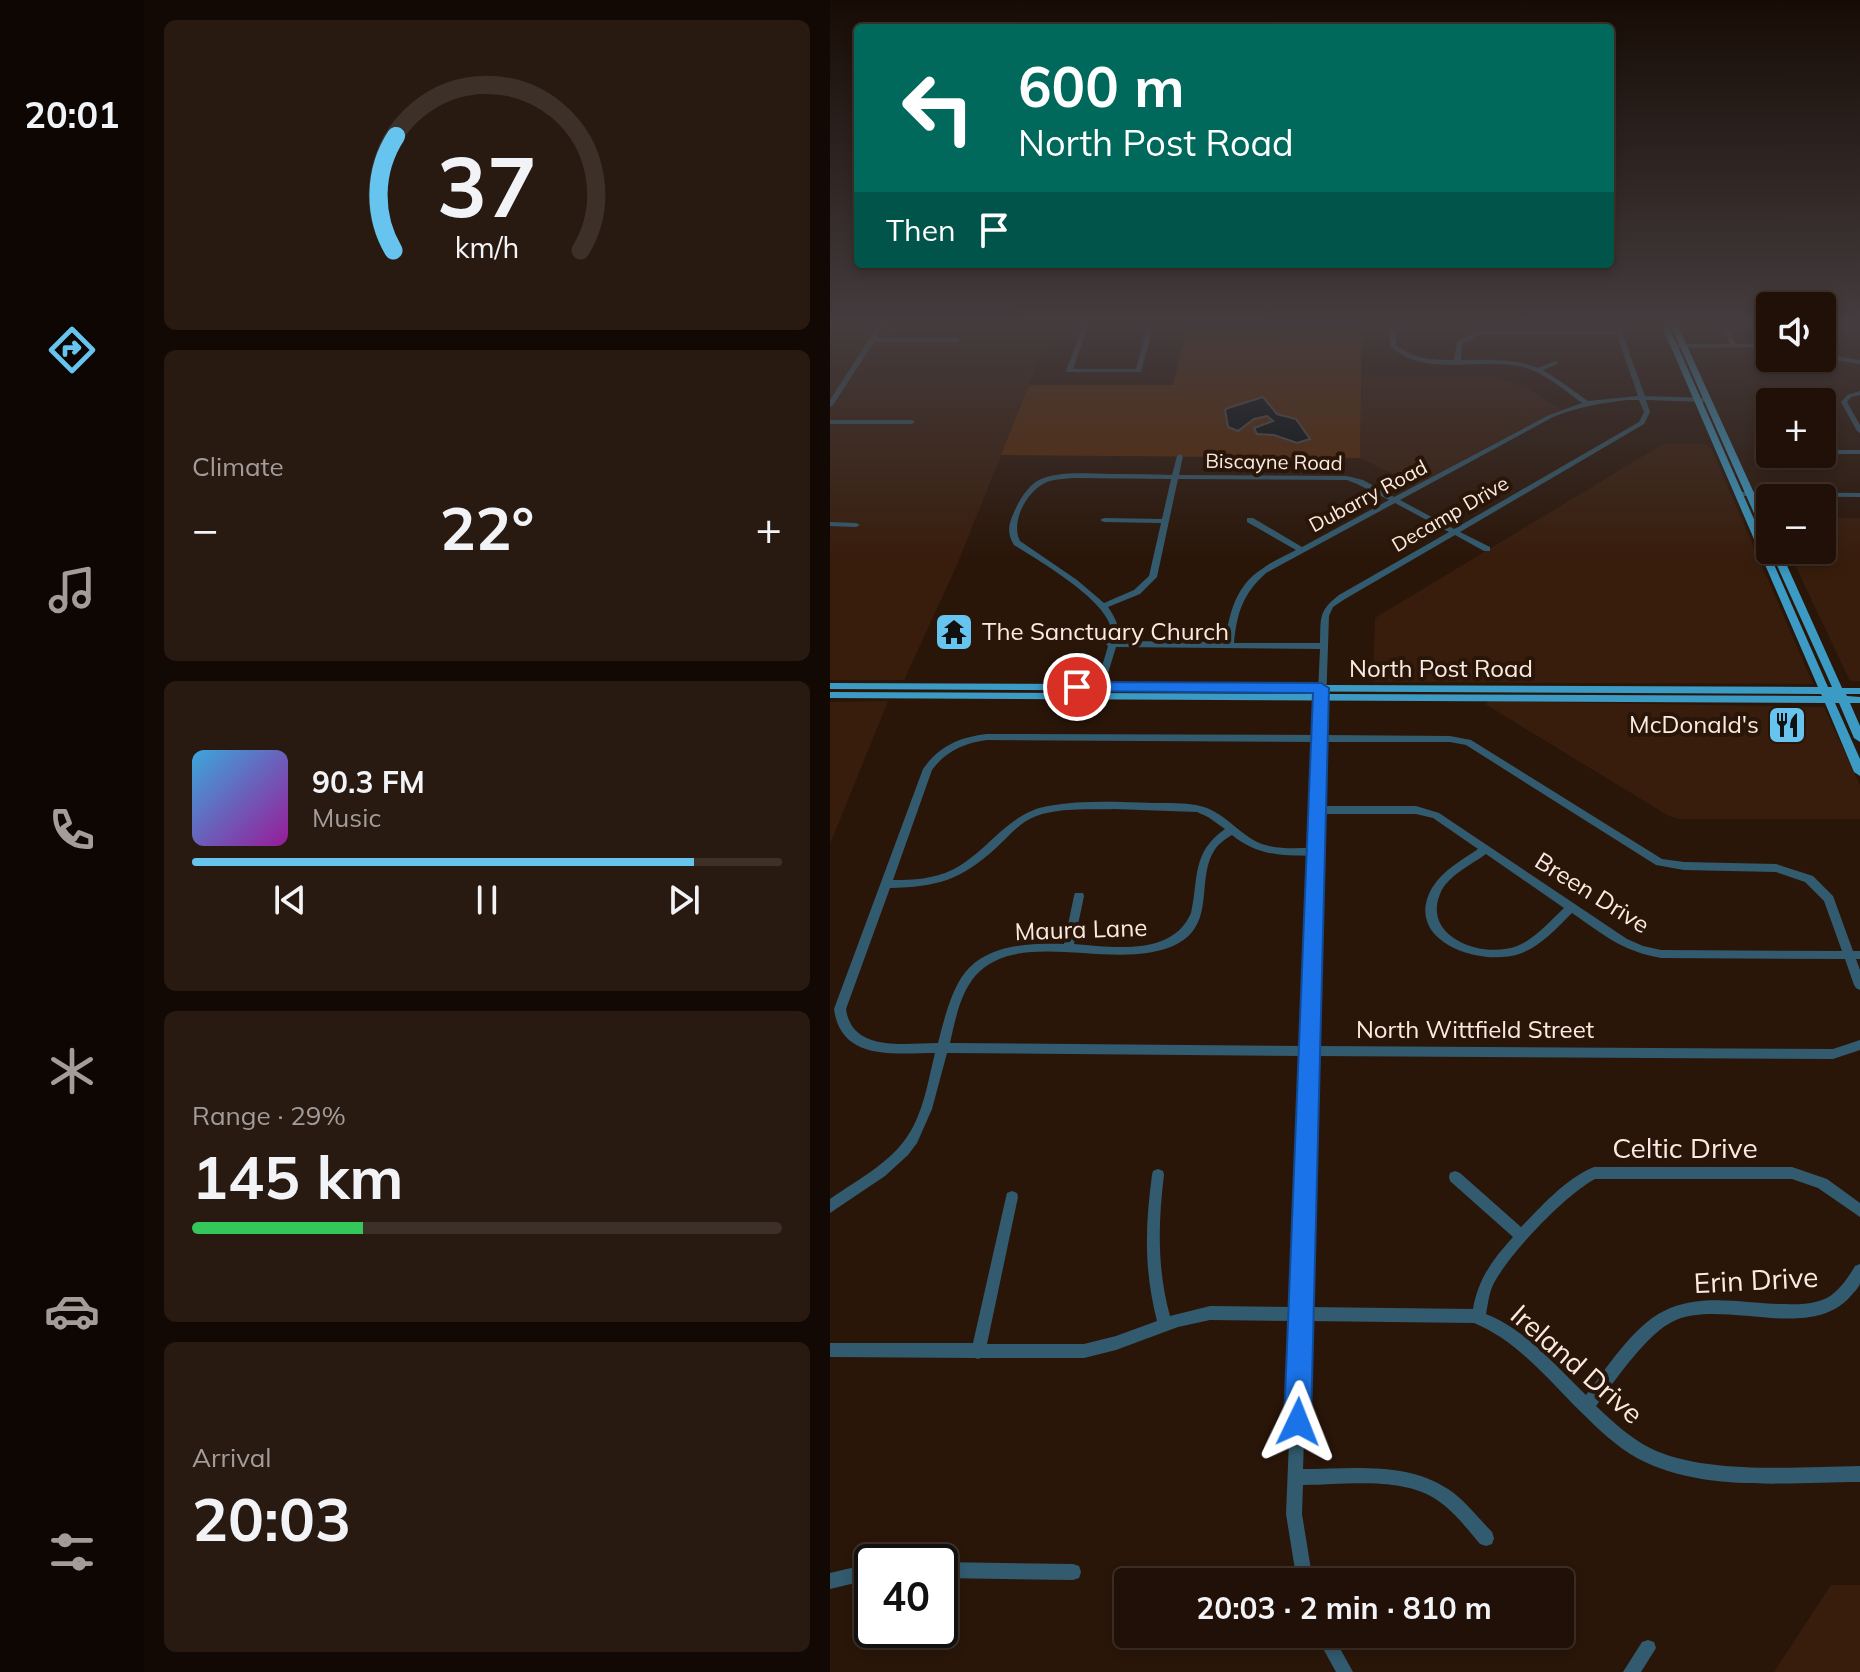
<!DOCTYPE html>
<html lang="en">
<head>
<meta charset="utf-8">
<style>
	:root { --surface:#201007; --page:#281911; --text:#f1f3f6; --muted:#a29d9b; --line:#3d3028; --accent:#67c4ef }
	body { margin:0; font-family:Mulish,sans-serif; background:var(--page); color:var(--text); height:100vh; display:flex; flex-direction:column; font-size:30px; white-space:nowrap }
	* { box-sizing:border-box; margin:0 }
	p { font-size:26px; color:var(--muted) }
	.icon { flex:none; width:44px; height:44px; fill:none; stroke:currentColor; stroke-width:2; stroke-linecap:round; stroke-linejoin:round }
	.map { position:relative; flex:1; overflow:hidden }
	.details { display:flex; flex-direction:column; gap:20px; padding:20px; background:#120904; width:686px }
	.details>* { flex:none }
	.hud { position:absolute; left:24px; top:24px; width:760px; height:244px; border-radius:8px; box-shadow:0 4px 12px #0003,0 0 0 2px var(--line); background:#00695c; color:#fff; overflow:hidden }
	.tools { position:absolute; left:926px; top:292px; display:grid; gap:16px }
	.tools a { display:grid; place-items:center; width:80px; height:80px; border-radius:8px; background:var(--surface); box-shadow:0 4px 12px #0003,0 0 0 2px var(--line); font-size:40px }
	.speed { position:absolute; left:24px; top:1544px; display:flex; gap:16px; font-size:40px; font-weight:700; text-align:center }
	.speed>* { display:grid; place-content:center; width:104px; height:104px; border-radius:50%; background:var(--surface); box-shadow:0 4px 12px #0003,0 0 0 2px var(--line); line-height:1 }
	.speed .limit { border:4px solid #111; border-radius:12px; background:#fff; color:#111 }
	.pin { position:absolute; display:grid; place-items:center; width:68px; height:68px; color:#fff; margin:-34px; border:4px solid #fff; border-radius:50%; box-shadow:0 2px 8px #0007 }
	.me { position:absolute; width:88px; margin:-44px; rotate:2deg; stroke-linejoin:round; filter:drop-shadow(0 0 6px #0008) }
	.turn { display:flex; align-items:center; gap:28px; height:168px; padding:0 32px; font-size:36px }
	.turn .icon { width:104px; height:104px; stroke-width:2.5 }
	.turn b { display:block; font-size:56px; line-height:68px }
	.then { display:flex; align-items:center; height:76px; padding:0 32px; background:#0003; gap:16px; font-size:30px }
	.big { font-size:60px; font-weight:700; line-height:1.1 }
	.details .card { flex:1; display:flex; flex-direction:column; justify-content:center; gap:12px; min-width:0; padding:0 28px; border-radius:12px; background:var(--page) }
	.details .dial { align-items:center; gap:0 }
	.dial svg { height:208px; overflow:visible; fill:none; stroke:var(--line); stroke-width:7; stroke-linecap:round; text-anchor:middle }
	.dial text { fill:var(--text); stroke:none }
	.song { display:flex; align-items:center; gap:24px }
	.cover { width:96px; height:96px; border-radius:12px; background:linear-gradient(135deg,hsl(200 70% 55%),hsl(300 70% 35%)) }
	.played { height:8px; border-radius:4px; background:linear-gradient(90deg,var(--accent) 85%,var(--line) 85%) }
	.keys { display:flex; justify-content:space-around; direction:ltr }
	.heat { display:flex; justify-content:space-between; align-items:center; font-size:44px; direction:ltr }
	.charge { height:12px; border-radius:6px; background:linear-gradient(90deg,#34c759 29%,var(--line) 0) }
	.trip { position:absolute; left:284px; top:1568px; width:460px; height:80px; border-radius:8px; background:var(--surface); box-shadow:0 4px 12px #0003,0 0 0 2px var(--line); font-weight:700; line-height:80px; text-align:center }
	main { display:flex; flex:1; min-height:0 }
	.tabs { display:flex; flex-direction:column; width:144px; justify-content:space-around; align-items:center; background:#0d0603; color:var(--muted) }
	.tabs .icon { width:56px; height:56px }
	.tabs .current { color:var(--accent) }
	.tabs b { font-size:36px; color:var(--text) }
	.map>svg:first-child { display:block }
	.built { fill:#381d0c }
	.green { fill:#572805 }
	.water { fill:#020e15; stroke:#4c5052; stroke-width:2 }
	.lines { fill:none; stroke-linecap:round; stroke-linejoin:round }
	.stream { stroke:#4c5052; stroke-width:2 }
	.minor { fill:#325b6f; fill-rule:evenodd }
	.major { fill:#3c9bc4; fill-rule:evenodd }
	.route { fill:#1a73e8; stroke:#114b97; stroke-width:2 }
	.labels { text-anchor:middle; stroke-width:8; stroke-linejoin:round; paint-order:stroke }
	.far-street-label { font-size:20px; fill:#faebe2; stroke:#2a1609 }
	.poi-label { font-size:24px; fill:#faebe2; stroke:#2a1609; text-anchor:start }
	.street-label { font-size:24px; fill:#faebe2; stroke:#2a1609 }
	.near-street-label { font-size:28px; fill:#faebe2; stroke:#2a1609 }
</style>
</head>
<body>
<main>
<nav class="tabs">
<b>20:01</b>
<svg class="icon current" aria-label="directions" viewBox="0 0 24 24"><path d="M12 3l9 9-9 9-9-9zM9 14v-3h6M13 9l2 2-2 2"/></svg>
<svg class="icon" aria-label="music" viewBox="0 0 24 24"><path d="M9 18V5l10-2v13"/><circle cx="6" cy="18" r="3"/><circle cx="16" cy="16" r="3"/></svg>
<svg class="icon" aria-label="phone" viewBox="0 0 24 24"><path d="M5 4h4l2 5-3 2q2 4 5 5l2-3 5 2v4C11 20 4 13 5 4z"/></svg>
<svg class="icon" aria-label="climate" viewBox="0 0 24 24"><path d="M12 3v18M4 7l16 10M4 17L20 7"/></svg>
<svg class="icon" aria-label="car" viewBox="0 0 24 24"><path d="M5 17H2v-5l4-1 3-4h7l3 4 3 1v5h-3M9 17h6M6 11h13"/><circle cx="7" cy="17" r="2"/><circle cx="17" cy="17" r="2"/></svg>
<svg class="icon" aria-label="filters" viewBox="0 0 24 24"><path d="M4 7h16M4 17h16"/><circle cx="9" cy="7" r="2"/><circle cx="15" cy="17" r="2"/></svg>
</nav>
<section class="details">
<div class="card dial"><svg viewBox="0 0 100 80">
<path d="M14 69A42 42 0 1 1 86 69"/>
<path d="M14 69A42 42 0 0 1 15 25" stroke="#67c4ef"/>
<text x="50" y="56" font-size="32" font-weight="700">37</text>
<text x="50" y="72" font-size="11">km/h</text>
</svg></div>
<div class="card"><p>Climate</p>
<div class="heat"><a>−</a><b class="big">22°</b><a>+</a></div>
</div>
<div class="card">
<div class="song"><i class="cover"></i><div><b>90.3 FM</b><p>Music</p></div></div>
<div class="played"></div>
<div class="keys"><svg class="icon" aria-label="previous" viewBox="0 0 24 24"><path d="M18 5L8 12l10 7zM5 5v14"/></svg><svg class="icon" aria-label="pause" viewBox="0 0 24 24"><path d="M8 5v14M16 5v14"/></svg><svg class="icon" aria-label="next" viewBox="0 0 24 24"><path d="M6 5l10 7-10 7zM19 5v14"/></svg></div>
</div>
<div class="card"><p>Range · 29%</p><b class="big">145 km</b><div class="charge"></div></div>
<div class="card"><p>Arrival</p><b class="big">20:03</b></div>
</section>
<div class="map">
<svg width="1030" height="1672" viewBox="0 0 1030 1672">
	<rect width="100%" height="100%" fill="#2a1609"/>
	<g class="built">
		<path d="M0,324H224L126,567L74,680H0Z"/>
		<path d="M532,375H661L697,388L730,409L586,485L530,458Z"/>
		<path d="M833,444H876L882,450L983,684L543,682L545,618Z"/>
		<path d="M992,518H1030V681H1020L958,550H992Z"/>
		<path d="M58,701L0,844V702Z"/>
		<path d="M659,701L994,707L1030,785V819H850L839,816L655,704Z"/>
		<path d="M1001,1585H1030V1672H944Z"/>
	</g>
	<path class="green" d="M358,324L532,325L530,458L171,455L199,385H343Z"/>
	<path class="water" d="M433,397L447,414L466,419L480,439L467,443L444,435L427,434L424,428L443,421L437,416L424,419L408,431L398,427L395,410L398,408Z"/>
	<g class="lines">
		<path class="stream" d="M56,334L62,324"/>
		<g class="minor">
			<path d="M49,324H55L46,338H127L130,340L127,342H44L3,405L0,407V400Z"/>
			<path d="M253,324H259L243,369H306L318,324H324L311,372H237L236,371Z"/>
			<path d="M496,324H502V325L499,327Z"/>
			<path d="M559,324H565L566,345C583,359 603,360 624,360L627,342L649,331H786L783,324H789L815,396L876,398L879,400L876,402L816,400L820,412L814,424L630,532L660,547V551H654L625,535L515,599L503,607L499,616L495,735L620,736L641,740L832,859L854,862L946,864L983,876L1003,896L1023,951H1030V959H1026L1030,970V990L1026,988L1024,985L1015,959L831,958C792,951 774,935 742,913C727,928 710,947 689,954C650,967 572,941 602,888C612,871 632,860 648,849L603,818L586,814H493L486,1046L1003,1049L1030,1040V1050L1003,1059L486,1056L478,1307L643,1309C648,1279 663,1259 683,1237L620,1181L619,1177L620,1173L625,1171L630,1173L691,1227C713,1205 735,1179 764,1167H962L997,1179L1030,1203V1217L988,1188L962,1179H765C735,1195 680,1253 664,1283C659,1292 658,1304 656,1314C696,1330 726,1366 756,1395C777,1368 803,1326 834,1311C871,1292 915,1304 955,1304C969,1305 984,1304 997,1298C1009,1291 1018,1278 1025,1266L1030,1264C1030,1269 1030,1278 1030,1283C1029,1288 1022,1294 1019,1298C978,1341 896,1300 846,1320C817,1332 785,1381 766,1406C782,1421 800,1438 820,1448C874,1475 969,1467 1030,1466V1482C960,1482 871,1493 807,1458C787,1447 767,1428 751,1412C718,1380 688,1341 644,1323L478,1321L473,1469C520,1469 576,1461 618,1489C635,1500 648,1518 662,1532L664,1538L662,1544L656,1546L650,1544C637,1529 624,1511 607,1500C572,1476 513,1485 473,1485L472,1514L483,1582H467L456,1514L464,1321L380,1320L348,1327L286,1350L254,1358H151L148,1359L145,1358L0,1357V1343H143L176,1197L177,1193L182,1191L187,1193L188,1197L157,1344H254L286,1336L327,1321C314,1270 315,1227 322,1175L323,1171L328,1169L333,1171L334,1175C328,1223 327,1269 340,1316L380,1306L464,1307L474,1056L117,1053L102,1109L87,1143L78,1155L55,1176L0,1213V1199C30,1178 67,1160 84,1125C95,1103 99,1077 105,1053C66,1053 11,1062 4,1009L93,769C109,746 130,737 157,734L486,735L490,649L286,647L271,696L270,698H264L263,696L276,653L278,646L276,644L279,642C280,638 281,632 281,629C277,600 208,560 184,545C176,532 179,523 185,510C190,499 197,488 207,481C228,470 258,474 280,474C301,474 322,474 342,475L347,456L350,454L353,456L349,475L517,476L533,480L564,497L719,415L752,403C734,390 715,373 693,367C651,356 595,379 560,346ZM650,335H787L808,396L758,401L730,381L713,370L727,364L728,363L725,361L708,368C683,358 657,360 631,360L632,344ZM797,400H809L814,412L809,422L624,529L570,500L723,417C748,407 771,403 797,400ZM243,478L341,479L332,519L274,518L270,520L274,522L331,523L319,576L304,590L274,603L247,580L190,541C180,522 197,490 217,482C225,479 234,479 243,478ZM348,479L517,480L527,484L559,500L472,547L423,518H417V522L466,550C455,556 442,561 432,569C406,585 399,614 395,642L288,641C290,627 286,619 278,607L310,594L327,577ZM565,503L619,532L509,595C488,611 491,618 490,643H404C407,612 413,594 436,573ZM157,740L486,742L482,848C464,848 444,850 427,842C409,833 397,816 377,808C360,802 340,803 322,803C288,802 252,800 218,806C177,813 158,852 122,870C104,879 83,880 63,880L102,770C116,751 134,743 157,740ZM495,742H620L636,745L826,865L854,870L946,872L975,882L994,901L1012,951L831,950L813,946L797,939L609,813L586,806H493ZM284,809L367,812L378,817L395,829C361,853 369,878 361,913C342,957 283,947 244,944L254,896L253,893H245L244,896L234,944C202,943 163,944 139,968C122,985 114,1020 108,1043C75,1043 22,1053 16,1009L60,888C107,887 131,880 166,848C178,837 189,823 204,817C228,807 259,810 284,809ZM402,835C428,856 450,855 482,856L474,1046L120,1043C125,1021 130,993 146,975C191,926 288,974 347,944C386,924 366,880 384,851C388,844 395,839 402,835ZM656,854L734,908C720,921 705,939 687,946C654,959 592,938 610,894C617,876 641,865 656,854Z"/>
			<path d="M896,324H902L899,330L906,344L940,343V347L845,348L842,346L845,344H900L893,330Z"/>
			<path d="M1010,324H1016L1022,332L1021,333H1017Z"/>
			<path d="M992,354L1030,360V364L992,358Z"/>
			<path d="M1030,391V395L1021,397L1017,402L1030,425V433L1027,431L1011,402L1017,395Z"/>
			<path d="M0,420H82L85,422L82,424H0Z"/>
			<rect x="992" y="450" width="38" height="4"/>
			<path d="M911,492L1030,493V497L914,496L910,494Z"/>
			<path d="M0,522L26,523L30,525L26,527L0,526Z"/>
			<path d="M110,1562L243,1564L249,1566L251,1572L249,1578L243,1580L110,1578Z"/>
			<path d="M42,1563V1579L0,1589V1573Z"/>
			<path d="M485,1634H502L523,1672H506Z"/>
			<path d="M818,1640L824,1642L826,1648L811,1672H793L812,1642Z"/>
		</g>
		<g class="major">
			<path d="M831,324H838L998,687H1002L940,550H950L1012,688H1030V694H1016L1017,696L1030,697V703H1020L1030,726V742L1024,738L1009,703H1005L1030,759V776L1024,772L995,703L0,698V692L992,696L991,694L0,689V683L988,687Z"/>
			<path d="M840,324H847L940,528V541L935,538Z"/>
		</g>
	</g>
	<linearGradient id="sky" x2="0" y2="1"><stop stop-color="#170c05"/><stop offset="0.58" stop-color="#443c3e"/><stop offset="1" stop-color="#443c3e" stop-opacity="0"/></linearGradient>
	<rect width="1030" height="558" fill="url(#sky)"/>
	<path class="route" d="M247,682L491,683L499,688L481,1422L477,1432L468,1436L458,1432L454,1422L483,693L241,691L239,687Z"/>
	<defs>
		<symbol id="temple-square" viewBox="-11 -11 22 22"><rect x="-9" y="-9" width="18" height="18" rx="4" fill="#67c4ef" stroke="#2a1609"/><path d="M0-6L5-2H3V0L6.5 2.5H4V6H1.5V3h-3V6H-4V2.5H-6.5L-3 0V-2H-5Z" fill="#111"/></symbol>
		<symbol id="restaurant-square" viewBox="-11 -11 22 22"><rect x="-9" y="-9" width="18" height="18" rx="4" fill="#67c4ef" stroke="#2a1609"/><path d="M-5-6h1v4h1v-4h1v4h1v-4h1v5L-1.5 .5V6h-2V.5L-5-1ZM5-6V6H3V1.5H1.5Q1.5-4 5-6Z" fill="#111"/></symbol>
	</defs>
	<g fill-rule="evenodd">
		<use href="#temple-square" x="102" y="610" width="44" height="44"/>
		<use href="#restaurant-square" x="935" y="703" width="44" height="44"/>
	</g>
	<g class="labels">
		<g class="far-street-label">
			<text transform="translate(444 462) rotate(1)" y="7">Biscayne Road</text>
			<text transform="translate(538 496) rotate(-28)" y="7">Dubarry Road</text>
			<text transform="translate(620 514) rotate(-30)" y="7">Decamp Drive</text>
		</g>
		<g class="poi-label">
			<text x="152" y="640">The Sanctuary Church</text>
			<text x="929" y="733" text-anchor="end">McDonald's</text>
		</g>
		<g class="street-label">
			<text x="611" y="677">North Post Road</text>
			<text transform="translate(762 893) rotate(32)" y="8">Breen Drive</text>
			<text transform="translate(251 930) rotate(-2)" y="8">Maura Lane</text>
			<text x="645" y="1038">North Wittfield Street</text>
		</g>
		<g class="near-street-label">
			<text x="855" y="1158">Celtic Drive</text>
			<text transform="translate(926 1280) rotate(-3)" y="10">Erin Drive</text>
			<text transform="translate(747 1364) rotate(41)" y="10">Ireland Drive</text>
		</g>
	</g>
</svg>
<div class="tools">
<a><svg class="icon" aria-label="sound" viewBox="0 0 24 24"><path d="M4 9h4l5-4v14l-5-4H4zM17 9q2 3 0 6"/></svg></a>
<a>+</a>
<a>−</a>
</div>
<div class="speed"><div class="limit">40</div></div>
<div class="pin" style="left:247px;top:687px;background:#d93025"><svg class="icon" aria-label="arrive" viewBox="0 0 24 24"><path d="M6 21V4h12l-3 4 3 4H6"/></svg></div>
<svg class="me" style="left:468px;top:1422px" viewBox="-20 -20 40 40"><path d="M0-17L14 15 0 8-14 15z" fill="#1a73e8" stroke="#fff" stroke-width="4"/></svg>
<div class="trip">20:03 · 2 min · 810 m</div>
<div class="hud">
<div class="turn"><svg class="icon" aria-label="left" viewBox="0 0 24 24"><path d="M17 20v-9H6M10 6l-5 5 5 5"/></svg><div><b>600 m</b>North Post Road</div></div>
<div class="then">Then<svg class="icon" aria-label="arrive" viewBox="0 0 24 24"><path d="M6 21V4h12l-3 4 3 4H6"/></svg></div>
</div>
</div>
</main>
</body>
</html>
